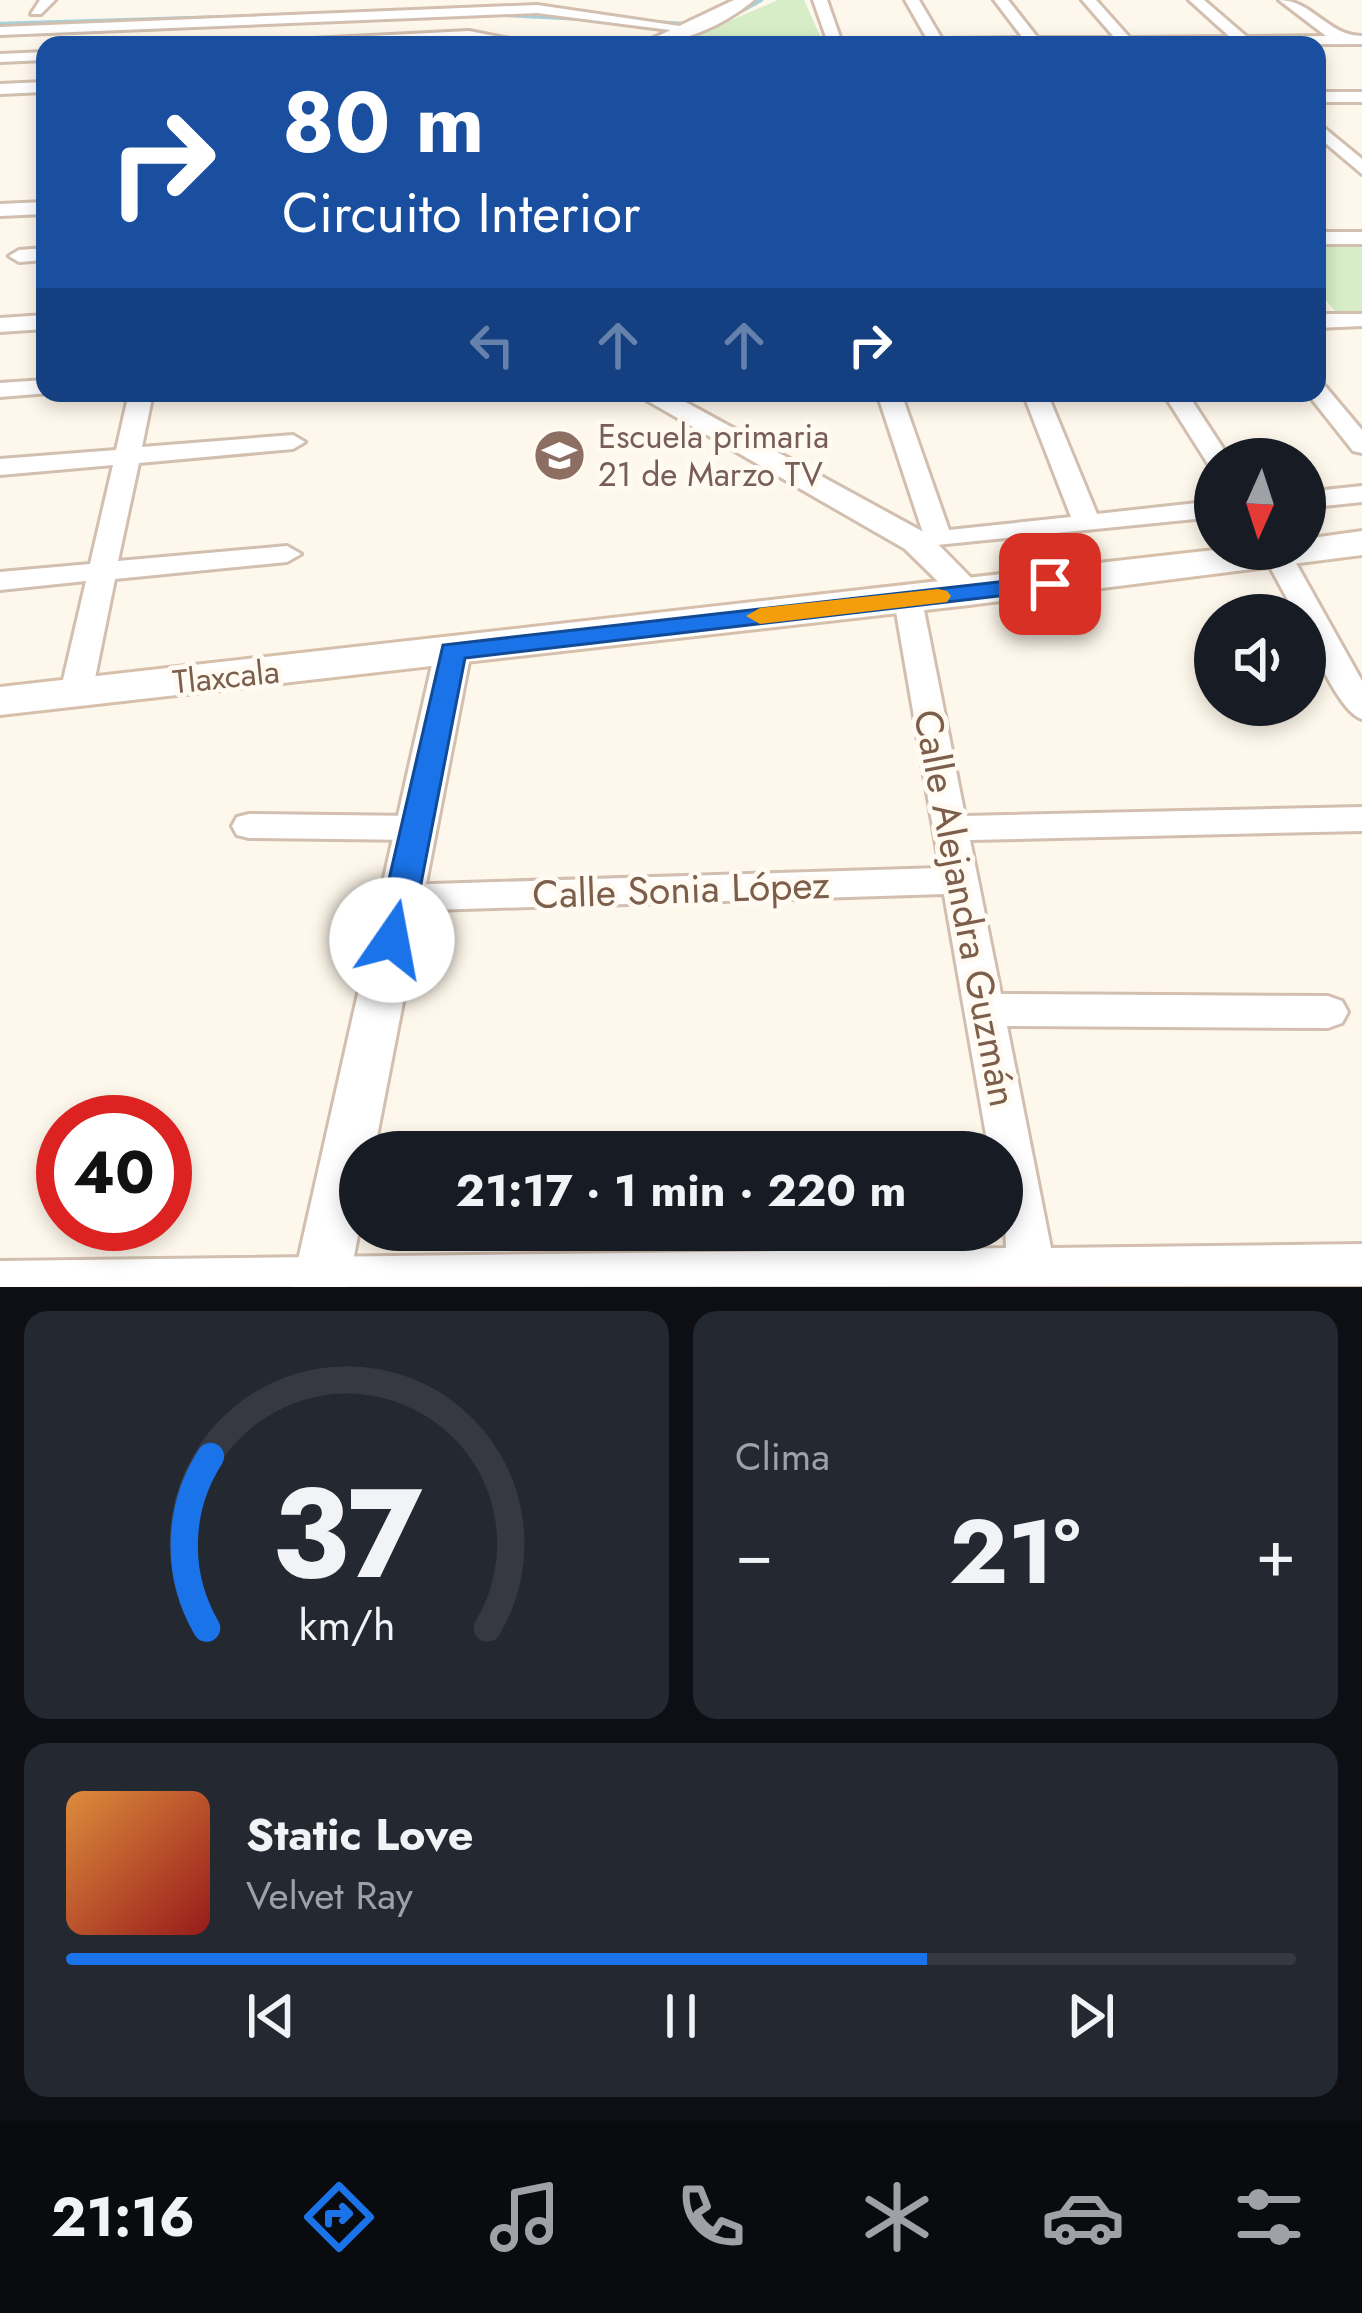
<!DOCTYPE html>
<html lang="es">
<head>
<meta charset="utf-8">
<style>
	:root { --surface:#171b24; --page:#242831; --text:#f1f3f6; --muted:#9ea1a6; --line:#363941; --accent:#1a73e8 }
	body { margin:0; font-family:Jost,sans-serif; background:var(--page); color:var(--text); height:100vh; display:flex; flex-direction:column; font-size:45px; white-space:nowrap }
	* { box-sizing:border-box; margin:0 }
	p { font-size:39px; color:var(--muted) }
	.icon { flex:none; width:66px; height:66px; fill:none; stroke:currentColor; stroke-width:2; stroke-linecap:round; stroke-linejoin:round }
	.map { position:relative; height:1287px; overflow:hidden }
	.panel { display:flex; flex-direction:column; gap:24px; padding:24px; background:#0d0f14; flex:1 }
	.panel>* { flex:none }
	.banner { position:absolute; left:36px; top:36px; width:1290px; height:366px; border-radius:24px; box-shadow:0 6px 18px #0003; background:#1a4fa0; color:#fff; overflow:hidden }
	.needle { width:78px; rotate:183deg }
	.tools { position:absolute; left:1194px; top:438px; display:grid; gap:24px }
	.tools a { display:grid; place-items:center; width:132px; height:132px; border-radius:50%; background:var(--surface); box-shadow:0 6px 18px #0003; font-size:60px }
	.speed { position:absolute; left:36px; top:1095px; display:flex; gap:24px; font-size:60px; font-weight:700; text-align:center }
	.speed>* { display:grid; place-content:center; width:156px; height:156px; border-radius:50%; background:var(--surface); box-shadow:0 6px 18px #0003; line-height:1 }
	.speed .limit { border:18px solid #d22; background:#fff; color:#111 }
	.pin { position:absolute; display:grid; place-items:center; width:102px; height:102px; color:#fff; margin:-51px; border-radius:24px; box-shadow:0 6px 18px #0006 }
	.me { position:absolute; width:132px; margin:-66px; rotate:12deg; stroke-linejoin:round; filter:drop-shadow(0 0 9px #0008) }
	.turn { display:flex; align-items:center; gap:42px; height:252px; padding:0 48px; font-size:54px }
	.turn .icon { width:156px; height:156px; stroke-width:2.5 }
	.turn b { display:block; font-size:84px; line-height:102px }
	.lanes { display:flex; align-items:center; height:114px; padding:0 48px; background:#0003; justify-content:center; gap:60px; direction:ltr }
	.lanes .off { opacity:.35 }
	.big { font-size:90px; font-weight:700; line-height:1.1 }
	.panel .card { flex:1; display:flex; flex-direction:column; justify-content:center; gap:18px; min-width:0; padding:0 42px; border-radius:24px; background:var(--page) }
	.panel .dial { align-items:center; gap:0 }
	.dial svg { height:312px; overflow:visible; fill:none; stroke:var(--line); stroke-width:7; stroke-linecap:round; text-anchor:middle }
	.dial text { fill:var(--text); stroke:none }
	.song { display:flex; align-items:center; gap:36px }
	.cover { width:144px; height:144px; border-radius:18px; background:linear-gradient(135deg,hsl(30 70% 55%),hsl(0 70% 35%)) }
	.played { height:12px; border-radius:6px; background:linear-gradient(90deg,var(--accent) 70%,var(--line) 70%) }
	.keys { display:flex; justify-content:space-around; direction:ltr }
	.heat { display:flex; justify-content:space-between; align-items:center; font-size:66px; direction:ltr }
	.panel .tiles { flex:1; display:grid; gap:24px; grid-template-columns:1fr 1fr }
	.card:last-child { grid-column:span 2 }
	.trip { position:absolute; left:339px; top:1131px; width:684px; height:120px; border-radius:60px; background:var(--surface); box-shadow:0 6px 18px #0003; font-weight:700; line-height:120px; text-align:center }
	.tabs { display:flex; height:192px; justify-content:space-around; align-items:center; background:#090b0e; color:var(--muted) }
	.tabs .icon { width:84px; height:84px }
	.tabs .current { color:var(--accent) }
	.tabs b { font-size:54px; color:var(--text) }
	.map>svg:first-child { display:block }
	.green { fill:#d6edc7 }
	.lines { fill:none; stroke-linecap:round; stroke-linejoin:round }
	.stream { stroke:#a3d2dc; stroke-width:4.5 }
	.minor-casing { stroke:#d2bfaf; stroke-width:6 }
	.tertiary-casing { stroke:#d2bfaf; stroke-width:6 }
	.secondary-casing { stroke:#d6c0ac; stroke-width:6 }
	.minor { fill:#fff; fill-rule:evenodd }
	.tertiary { fill:#fff; fill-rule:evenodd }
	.secondary { fill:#fff; fill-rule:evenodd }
	.route { fill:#1a73e8; stroke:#114b97; stroke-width:3 }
	.slow { fill:#f59e0b }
	.labels { text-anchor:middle; stroke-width:10; stroke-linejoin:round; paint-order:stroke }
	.education-label { font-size:33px; fill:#785e54; stroke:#fffbf3; text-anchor:start }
	.street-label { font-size:33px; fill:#7c5e4b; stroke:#fffbf3 }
	.near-street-label { font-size:39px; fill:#7c5e4b; stroke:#fffbf3 }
</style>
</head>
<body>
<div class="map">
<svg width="1362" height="1287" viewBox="0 0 1362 1287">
	<rect width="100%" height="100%" fill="#fef7eb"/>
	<g class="green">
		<path d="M778,0H804L822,40L683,41Z"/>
		<path d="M1362,245V312L1337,313L1317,290V246Z"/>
	</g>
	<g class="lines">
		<g class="stream">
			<path d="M0,24L429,11L685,24"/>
			<path d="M709,28L761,0"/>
		</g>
		<defs>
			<g id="minor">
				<path d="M40,0H55L41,14H31Z"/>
				<path d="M813,0H827L841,40L927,39L905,0H919L942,39L1023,38L994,0H1008L1038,38H1115L1082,0H1096L1130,38L1230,37L1189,0H1204L1247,37L1326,36L1279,0C1312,0 1328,36 1362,36V44L736,45L743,41L827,40Z"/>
				<path d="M537,5L700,29L693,33L537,13L0,35V27Z"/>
				<path d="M469,31L541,45L469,39L265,45L272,41Z"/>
				<path d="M45,52V60L0,62V54Z"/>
				<path d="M45,82V92L0,94V84Z"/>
				<rect x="1317" y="92" width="45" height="10"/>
				<path d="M1317,122L1362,159V174L1317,136Z"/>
				<path d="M45,202V214L0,216V204Z"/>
				<rect x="1317" y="232" width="45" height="12"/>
				<path d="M45,248V260L19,262L9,256L19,250Z"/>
				<path d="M1317,314H1362V326L1317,328Z"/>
				<path d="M45,315V329L0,332V318Z"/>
				<path d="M45,380V393H49L0,397V383Z"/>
				<path d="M1317,384L1325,386L1362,430V453L1353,451L1307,393H1317Z"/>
				<path d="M129,393H153L142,447L293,435L305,442L293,449L139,463L118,561L287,546L301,554L287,562L115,579L92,693L76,703L60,693L86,581L0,590V572L90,564L113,465L0,475V459L116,450Z"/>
				<path d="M877,393H901L949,530L1071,517L1023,393H1047L1097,514L1215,501V517L907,548L903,542L907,536L923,533Z"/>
				<path d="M1163,393H1187L1230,459L1208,464Z"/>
				<path d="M1362,486V502L1305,508V492Z"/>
				<path d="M1283,549L1292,556L1362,681V719C1340,713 1305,638 1305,615H1296L1264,556L1268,550Z"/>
				<path d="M908,591L922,600L965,816L1362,807V831L970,840L1001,994L1328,996L1342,1001L1348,1012L1342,1023L1328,1028L1007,1026L1051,1248L1362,1244V1286L0,1287V1261L1006,1248L1002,1152H989L944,894L401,911L388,907L383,898L388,889L401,885L940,868L894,600Z"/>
				<path d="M249,814L416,816L428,819L433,828L428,837L416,840L249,838L237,835L232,826L237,817Z"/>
			</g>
			<g id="tertiary">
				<path d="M734,0H754C723,26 679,45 639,45Z"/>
				<path d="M634,393H669L929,535L986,593L981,600H957L905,549Z"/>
				<path d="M453,640L466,643L471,651L374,1152H360V1225L348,1287H292L435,651L440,643Z"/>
			</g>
			<path id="secondary" d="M1362,531V555L969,605L0,715V687L1223,549H1305V539Z"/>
		</defs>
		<use href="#minor" class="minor-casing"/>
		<use href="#tertiary" class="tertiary-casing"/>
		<use href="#secondary" class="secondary-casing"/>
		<use href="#minor" class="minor"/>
		<use href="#tertiary" class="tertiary"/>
		<use href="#secondary" class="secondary"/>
	</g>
	<path class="route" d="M1050,576L1059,578L1063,584L1059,589L465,658L410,940L405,950L392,953L380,950L375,940L443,645Z"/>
	<path class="slow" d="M938,589L947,591L951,596L947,602L760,624L746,616L760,608Z"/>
	<defs>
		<symbol id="school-disc" viewBox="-11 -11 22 22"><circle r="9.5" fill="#8d6e63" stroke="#fffbf3"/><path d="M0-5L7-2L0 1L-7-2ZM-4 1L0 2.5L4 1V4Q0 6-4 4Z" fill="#fff"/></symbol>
	</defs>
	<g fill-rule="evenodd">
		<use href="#school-disc" x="530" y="426" width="59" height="59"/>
	</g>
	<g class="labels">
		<g class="education-label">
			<text x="598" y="448">Escuela primaria<tspan x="598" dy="38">21 de Marzo TV</tspan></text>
		</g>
		<g class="street-label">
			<text transform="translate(226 676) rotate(-6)" y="12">Tlaxcala</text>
		</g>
		<g class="near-street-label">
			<text transform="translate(681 889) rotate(-2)" y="14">Calle Sonia López</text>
			<text transform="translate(966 908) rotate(79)" y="14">Calle Alejandra Guzmán</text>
		</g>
	</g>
</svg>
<div class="tools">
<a><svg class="needle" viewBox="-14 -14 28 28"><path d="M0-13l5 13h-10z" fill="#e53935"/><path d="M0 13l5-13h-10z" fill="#9ea1a6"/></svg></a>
<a><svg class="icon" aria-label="sound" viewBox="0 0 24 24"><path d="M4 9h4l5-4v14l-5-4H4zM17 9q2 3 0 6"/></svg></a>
</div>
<div class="speed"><div class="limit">40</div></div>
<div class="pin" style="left:1050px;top:584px;background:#d93025"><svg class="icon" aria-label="arrive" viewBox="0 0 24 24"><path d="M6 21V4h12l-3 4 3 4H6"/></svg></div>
<svg class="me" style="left:392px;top:940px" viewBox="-20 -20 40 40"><circle r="19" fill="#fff"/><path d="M0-13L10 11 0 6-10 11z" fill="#1a73e8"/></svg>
<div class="trip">21:17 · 1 min · 220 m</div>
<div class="banner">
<div class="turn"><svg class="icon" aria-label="right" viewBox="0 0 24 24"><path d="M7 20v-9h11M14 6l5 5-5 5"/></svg><div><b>80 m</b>Circuito Interior</div></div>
<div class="lanes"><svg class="icon off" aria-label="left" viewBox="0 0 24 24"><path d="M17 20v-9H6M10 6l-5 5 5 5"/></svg><svg class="icon off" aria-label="ahead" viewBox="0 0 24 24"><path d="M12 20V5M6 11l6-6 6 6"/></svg><svg class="icon off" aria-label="ahead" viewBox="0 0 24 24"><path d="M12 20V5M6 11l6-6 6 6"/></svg><svg class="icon" aria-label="right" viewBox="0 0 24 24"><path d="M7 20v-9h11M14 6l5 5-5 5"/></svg></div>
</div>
</div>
<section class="panel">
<div class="tiles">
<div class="card dial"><svg viewBox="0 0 100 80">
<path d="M14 69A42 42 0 1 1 86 69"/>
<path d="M14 69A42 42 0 0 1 15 25" stroke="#1a73e8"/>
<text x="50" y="56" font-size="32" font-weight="700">37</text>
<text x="50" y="72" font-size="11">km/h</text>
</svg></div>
<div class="card"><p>Clima</p>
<div class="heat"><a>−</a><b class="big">21°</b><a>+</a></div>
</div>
<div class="card">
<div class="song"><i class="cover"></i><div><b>Static Love</b><p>Velvet Ray</p></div></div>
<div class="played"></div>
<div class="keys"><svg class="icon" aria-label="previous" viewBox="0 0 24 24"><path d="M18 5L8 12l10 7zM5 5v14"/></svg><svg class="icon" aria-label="pause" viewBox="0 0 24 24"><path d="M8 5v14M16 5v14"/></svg><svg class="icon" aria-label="next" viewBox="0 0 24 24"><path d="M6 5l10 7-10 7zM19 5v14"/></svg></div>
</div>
</div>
</section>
<nav class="tabs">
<b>21:16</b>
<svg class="icon current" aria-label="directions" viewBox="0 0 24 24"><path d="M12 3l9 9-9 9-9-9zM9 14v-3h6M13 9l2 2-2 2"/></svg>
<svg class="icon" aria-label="music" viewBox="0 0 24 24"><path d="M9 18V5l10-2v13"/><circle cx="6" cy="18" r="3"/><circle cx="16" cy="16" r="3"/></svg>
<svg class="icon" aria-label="phone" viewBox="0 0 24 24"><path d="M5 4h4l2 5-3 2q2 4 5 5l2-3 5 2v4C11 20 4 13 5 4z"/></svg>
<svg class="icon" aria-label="climate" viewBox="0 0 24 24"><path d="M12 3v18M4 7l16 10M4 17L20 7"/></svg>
<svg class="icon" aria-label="car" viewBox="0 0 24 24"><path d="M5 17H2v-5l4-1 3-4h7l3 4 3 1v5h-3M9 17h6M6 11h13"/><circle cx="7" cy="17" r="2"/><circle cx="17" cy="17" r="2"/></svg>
<svg class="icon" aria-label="filters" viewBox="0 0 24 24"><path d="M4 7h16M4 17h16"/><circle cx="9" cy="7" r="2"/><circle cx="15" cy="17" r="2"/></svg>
</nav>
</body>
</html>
